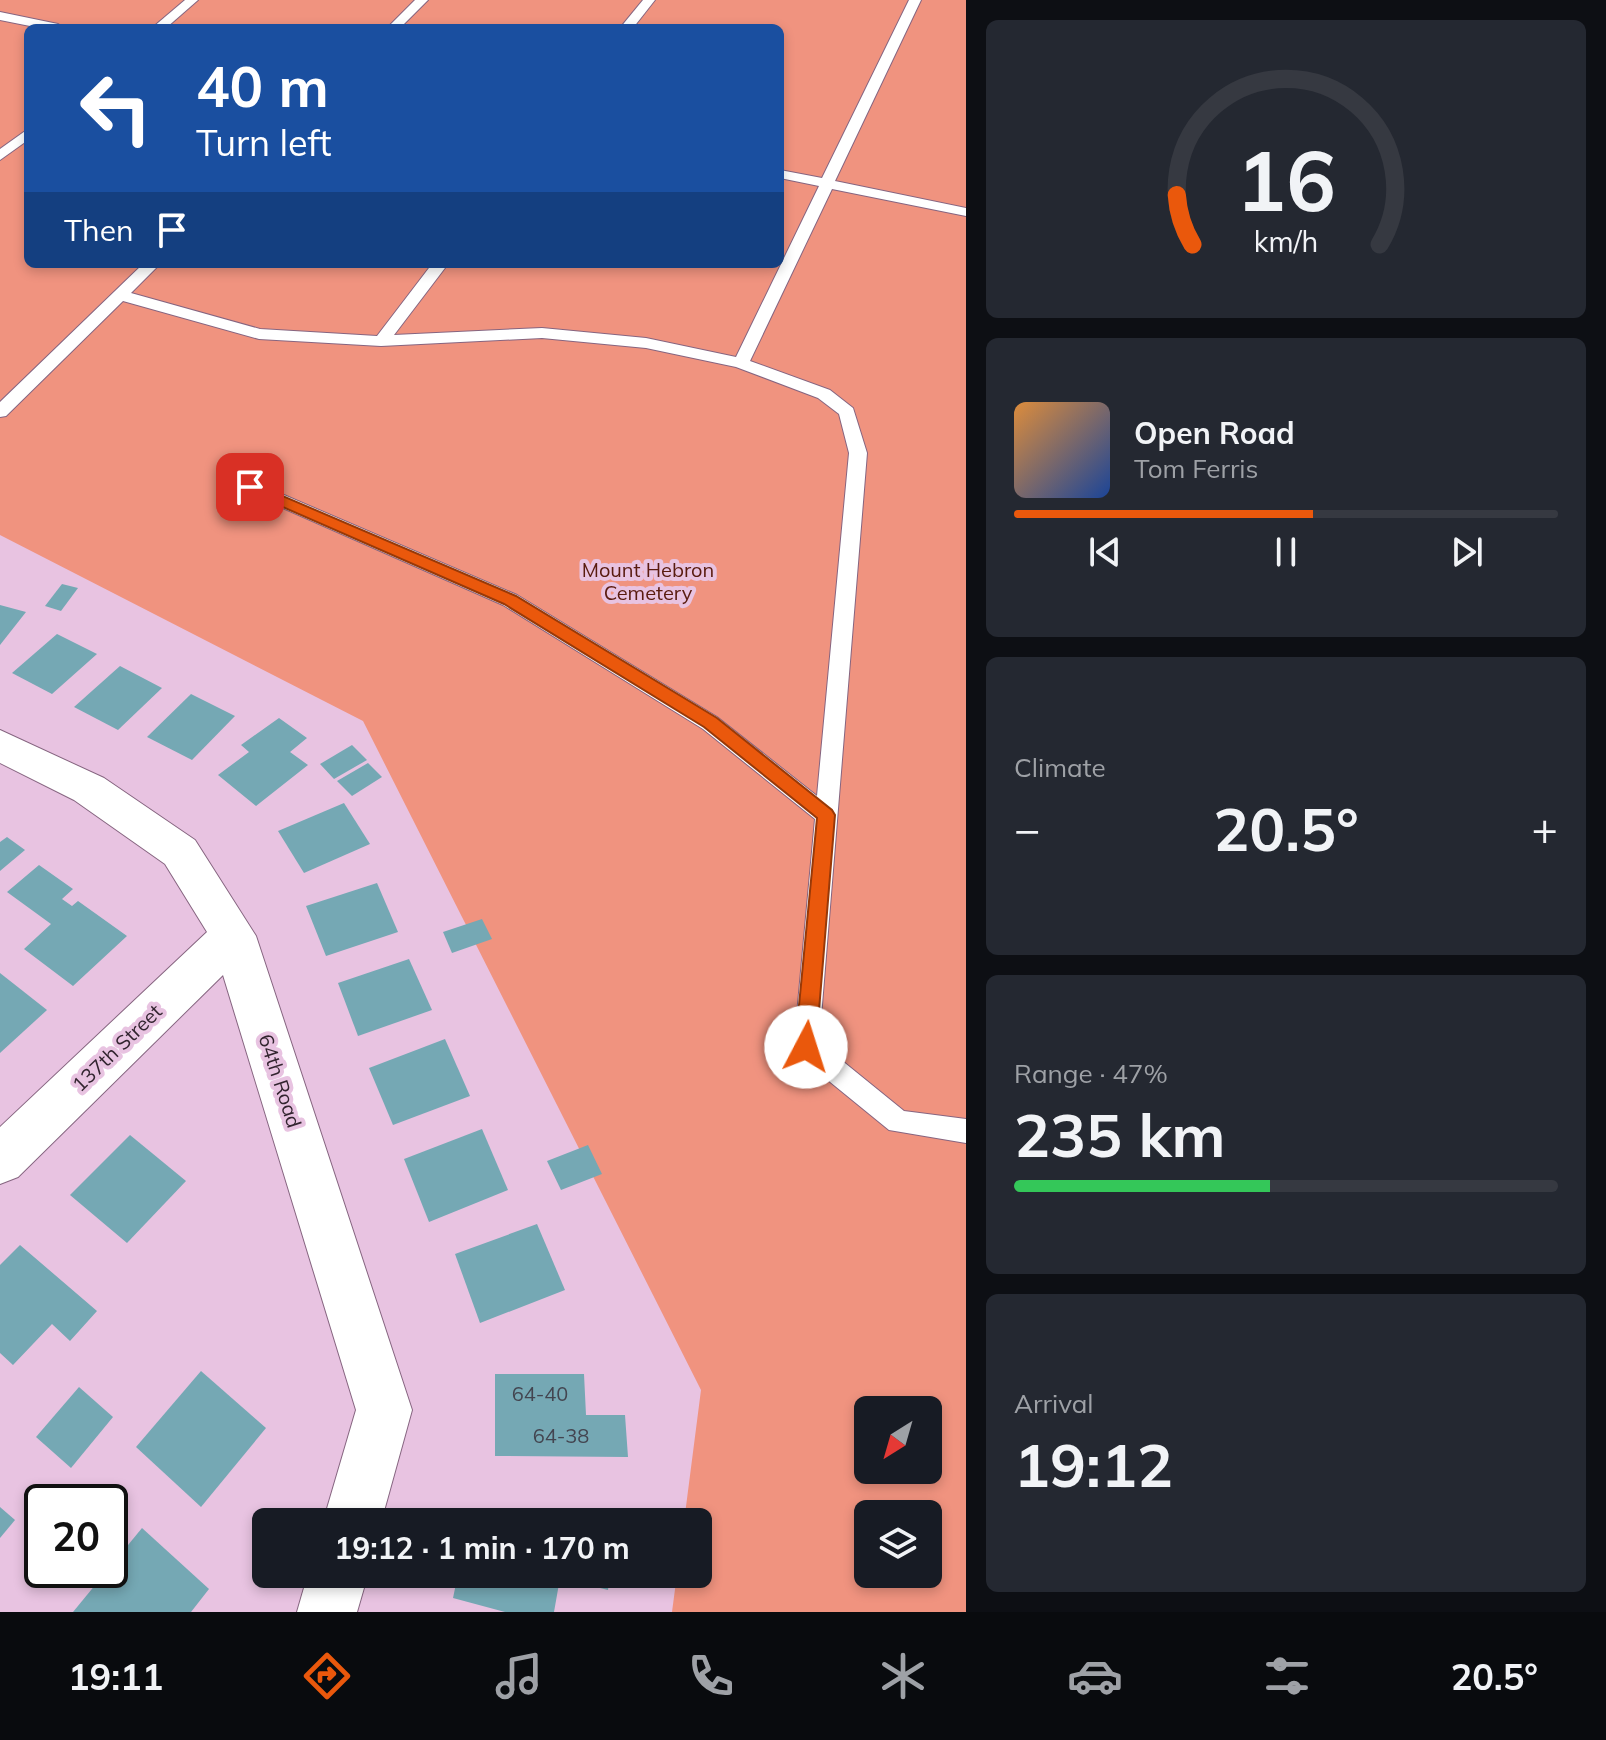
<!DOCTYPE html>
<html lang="en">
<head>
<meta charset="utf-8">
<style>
	:root { --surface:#171b24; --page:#242831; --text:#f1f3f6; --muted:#9ea1a6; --line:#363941; --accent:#ea580c }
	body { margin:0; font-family:Mulish,sans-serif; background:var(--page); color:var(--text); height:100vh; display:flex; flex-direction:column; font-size:30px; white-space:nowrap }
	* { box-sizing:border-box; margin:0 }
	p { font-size:26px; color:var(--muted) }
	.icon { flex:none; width:44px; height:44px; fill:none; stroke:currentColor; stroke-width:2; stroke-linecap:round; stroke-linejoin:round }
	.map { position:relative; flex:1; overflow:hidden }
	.side { display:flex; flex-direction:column; gap:20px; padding:20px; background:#0d0f14; width:640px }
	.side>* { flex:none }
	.top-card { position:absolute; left:24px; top:24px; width:760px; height:244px; border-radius:12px; box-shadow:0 4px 12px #0003; background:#1a4fa0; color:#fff; overflow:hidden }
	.needle { width:52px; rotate:217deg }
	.controls { position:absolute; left:854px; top:1396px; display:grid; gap:16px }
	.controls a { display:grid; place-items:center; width:88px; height:88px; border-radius:12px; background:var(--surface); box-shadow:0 4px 12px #0003; font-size:40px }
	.speed { position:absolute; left:24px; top:1484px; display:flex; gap:16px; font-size:40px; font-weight:700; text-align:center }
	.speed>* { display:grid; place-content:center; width:104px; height:104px; border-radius:50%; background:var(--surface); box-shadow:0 4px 12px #0003; line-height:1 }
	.speed .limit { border:4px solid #111; border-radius:12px; background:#fff; color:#111 }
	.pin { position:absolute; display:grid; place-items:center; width:68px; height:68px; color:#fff; margin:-34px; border-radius:16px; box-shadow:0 4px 12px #0006 }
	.me { position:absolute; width:88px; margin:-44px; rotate:5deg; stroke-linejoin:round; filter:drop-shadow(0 0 6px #0008) }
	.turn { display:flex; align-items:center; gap:28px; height:168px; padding:0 40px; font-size:36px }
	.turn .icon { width:104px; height:104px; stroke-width:2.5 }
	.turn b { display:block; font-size:56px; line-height:68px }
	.then { display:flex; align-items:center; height:76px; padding:0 40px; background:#0003; gap:16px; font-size:30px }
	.big { font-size:60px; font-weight:700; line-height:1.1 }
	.side .card { flex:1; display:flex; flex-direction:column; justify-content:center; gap:12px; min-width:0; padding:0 28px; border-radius:12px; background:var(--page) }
	.side .dial { align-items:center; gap:0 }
	.dial svg { height:208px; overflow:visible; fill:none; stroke:var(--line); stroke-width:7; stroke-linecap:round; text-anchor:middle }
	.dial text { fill:var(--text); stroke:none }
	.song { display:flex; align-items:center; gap:24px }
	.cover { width:96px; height:96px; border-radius:12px; background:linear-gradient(135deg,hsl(30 70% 55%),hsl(220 70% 35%)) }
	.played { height:8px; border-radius:4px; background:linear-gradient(90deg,var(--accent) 55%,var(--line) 55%) }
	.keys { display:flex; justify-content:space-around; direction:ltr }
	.heat { display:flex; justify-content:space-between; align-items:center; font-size:44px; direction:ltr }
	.charge { height:12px; border-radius:6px; background:linear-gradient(90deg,#34c759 47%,var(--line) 0) }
	.trip { position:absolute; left:252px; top:1508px; width:460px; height:80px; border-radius:12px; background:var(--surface); box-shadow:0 4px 12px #0003; font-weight:700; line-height:80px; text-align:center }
	.dock { display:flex; height:128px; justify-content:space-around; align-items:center; background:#090b0e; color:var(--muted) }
	.dock .icon { width:56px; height:56px }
	.dock .active { color:var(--accent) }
	.dock b { font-size:36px; color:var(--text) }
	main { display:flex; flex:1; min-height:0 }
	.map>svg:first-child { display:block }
	.green { fill:#f0937f; fill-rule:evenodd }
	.building { fill:#75a8b4 }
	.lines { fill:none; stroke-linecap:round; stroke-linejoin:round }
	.service-casing { stroke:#866580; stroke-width:2 }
	.minor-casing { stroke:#866580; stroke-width:2 }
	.service { fill:#fff; fill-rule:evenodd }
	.minor { fill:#fff; fill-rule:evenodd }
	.route { fill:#ea580c; stroke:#983908; stroke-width:2 }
	.labels { text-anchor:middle; stroke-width:8; stroke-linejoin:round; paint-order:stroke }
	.park-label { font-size:20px; fill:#591b0f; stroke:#e8c3e1 }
	.street-label { font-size:20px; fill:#32242f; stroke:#e8c3e1 }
	.near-number-label { font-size:20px; fill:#434550 }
</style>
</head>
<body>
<main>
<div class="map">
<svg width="966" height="1612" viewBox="0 0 966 1612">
	<rect width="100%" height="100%" fill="#e8c3e1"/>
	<path class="green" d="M0,0H966V1612H672L677,1574H698V1522H684L701,1390L363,721L0,535ZM28,28H780V264H28ZM868,1410H928V1470H868ZM868,1514H928V1574H868Z"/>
	<g class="building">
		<path d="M62,584L78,588L61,611L45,606Z"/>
		<path d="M0,605L26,612L0,645Z"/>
		<path d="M57,634L97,654L52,694L12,673Z"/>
		<path d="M120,666L162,688L118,730L74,707Z"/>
		<path d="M191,694L235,716L192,760L147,737Z"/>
		<path d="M279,718L307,738L290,752L308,765L256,806L218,775L249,752L241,745Z"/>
		<path d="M352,745L367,760L334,779L320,764Z"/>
		<path d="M368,763L382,777L352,796L337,781Z"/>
		<path d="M344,803L370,844L304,873L278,831Z"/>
		<path d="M7,837L25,850L0,871V842Z"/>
		<path d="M39,865L73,889L62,899L72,906L78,901L127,936L73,986L24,949L51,924L7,892Z"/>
		<path d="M377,883L398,932L326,956L306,906Z"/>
		<path d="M482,919L492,939L452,953L443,932Z"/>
		<path d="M409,959L432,1010L358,1036L338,983Z"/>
		<path d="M0,973L47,1010L0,1053Z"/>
		<path d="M445,1039L470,1096L393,1125L369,1068Z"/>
		<path d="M482,1129L508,1190L429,1222L404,1159Z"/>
		<path d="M130,1135L186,1181L127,1243L70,1195Z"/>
		<path d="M588,1145L602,1174L561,1190L547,1161Z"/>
		<path d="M537,1224L565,1290L480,1323L455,1254Z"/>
		<path d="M20,1245L97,1311L70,1341L52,1324L13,1365L0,1353V1265Z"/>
		<path d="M201,1371L266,1428L201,1507L136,1447Z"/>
		<path d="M495,1374H584L586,1415H625L628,1457L495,1456Z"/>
		<path d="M79,1387L113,1417L71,1468L36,1437Z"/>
		<path d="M0,1507L15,1520L0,1538Z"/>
		<path d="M472,1510L514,1521V1522H469Z"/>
		<path d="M142,1528L209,1589L191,1612H73Z"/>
		<path d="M458,1574H610L608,1590L560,1578L554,1612H505L453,1598Z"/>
	</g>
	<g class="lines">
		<defs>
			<g id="service">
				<path d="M185,0H198L166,28H152Z"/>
				<path d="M415,0H428L400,28H387Z"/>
				<path d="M643,0H655L633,28H620Z"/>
				<path d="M909,0H921L835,181L966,208V216L832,189L750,361L830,390L853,408L867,453L819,1042L904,1111L966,1119V1143L889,1130L797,1055L794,1047L815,819L703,729L503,605L244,491L241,487L244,483H256L517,595L717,717L817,796L849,453L839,414L818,398L736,367L646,348L542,338L381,346L259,339L123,301L6,416L0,417V402L143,264H160L131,293L260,329L377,336L432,264H448L394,335L542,328L646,338L736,357L819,186L780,178V170L822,178Z"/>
				<path d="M0,12L58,24L64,28H40L0,20Z"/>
				<path d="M28,129V140L0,160V149Z"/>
			</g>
			<g id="minor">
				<path d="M0,730L104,778L195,840L256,936L412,1410L381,1522H323L356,1410L223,975L18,1177L0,1184V1127L207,932L165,864L74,800L0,763Z"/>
				<path d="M308,1574H368L357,1612H297Z"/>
			</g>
		</defs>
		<use href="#service" class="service-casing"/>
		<use href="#minor" class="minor-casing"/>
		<use href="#service" class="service"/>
		<use href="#minor" class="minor"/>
	</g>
	<path class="route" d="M250,482L516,596L717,718L832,810L835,815L816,1047L813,1054L806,1056L798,1054L795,1047L817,818L704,727L504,604L244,490L242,487Z"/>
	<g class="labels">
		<g class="park-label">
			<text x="648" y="577">Mount Hebron<tspan x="648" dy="23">Cemetery</tspan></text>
		</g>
		<g class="street-label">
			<text transform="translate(117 1048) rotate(-44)" y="7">137th Street</text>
			<text transform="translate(280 1081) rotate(72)" y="7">64th Road</text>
		</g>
		<g class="near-number-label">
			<text x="540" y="1401">64-40</text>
			<text x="561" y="1443">64-38</text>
		</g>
	</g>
</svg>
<div class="controls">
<a><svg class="needle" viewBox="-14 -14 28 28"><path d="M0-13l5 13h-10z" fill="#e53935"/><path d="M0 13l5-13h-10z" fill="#9ea1a6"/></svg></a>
<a><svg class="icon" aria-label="layers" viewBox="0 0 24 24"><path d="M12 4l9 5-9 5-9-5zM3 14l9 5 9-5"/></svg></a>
</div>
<div class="speed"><div class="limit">20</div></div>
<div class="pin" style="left:250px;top:487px;background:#d93025"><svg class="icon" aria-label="arrive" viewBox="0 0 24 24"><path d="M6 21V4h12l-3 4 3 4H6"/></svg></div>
<svg class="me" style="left:806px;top:1047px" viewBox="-20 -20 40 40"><circle r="19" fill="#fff"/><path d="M0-13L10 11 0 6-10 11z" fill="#ea580c"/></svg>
<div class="trip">19:12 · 1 min · 170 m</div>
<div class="top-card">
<div class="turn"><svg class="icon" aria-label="left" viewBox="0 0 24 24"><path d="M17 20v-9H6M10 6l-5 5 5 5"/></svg><div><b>40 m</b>Turn left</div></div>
<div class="then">Then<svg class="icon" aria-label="arrive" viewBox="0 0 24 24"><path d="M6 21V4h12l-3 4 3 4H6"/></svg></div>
</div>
</div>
<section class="side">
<div class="card dial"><svg viewBox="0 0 100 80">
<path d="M14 69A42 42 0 1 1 86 69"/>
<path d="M14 69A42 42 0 0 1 8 50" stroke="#ea580c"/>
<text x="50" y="56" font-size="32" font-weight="700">16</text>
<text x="50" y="72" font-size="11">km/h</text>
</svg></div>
<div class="card">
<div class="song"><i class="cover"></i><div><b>Open Road</b><p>Tom Ferris</p></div></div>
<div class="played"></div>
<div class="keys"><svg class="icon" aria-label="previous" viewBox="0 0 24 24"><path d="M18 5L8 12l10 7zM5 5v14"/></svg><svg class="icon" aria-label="pause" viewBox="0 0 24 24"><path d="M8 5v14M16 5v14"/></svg><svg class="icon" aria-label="next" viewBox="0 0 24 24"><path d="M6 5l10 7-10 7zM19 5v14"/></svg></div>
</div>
<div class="card"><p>Climate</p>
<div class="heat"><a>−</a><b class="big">20.5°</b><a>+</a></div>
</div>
<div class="card"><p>Range · 47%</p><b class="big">235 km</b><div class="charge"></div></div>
<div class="card"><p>Arrival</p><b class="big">19:12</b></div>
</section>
</main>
<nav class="dock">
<b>19:11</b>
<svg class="icon active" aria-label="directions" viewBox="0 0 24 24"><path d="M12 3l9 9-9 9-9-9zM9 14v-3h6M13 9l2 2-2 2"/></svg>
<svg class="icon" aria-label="music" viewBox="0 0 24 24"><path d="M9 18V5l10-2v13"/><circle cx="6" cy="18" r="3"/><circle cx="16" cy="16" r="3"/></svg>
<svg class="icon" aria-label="phone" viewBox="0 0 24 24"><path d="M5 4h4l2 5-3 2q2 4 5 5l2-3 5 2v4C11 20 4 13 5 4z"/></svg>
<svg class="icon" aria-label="climate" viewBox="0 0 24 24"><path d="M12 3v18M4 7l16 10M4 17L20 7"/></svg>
<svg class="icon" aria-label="car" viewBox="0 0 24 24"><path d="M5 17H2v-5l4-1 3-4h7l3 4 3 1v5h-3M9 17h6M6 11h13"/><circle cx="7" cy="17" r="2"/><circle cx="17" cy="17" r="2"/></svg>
<svg class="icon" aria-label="filters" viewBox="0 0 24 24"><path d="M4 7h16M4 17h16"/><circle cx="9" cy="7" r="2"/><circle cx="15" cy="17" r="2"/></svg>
<b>20.5°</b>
</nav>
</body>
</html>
